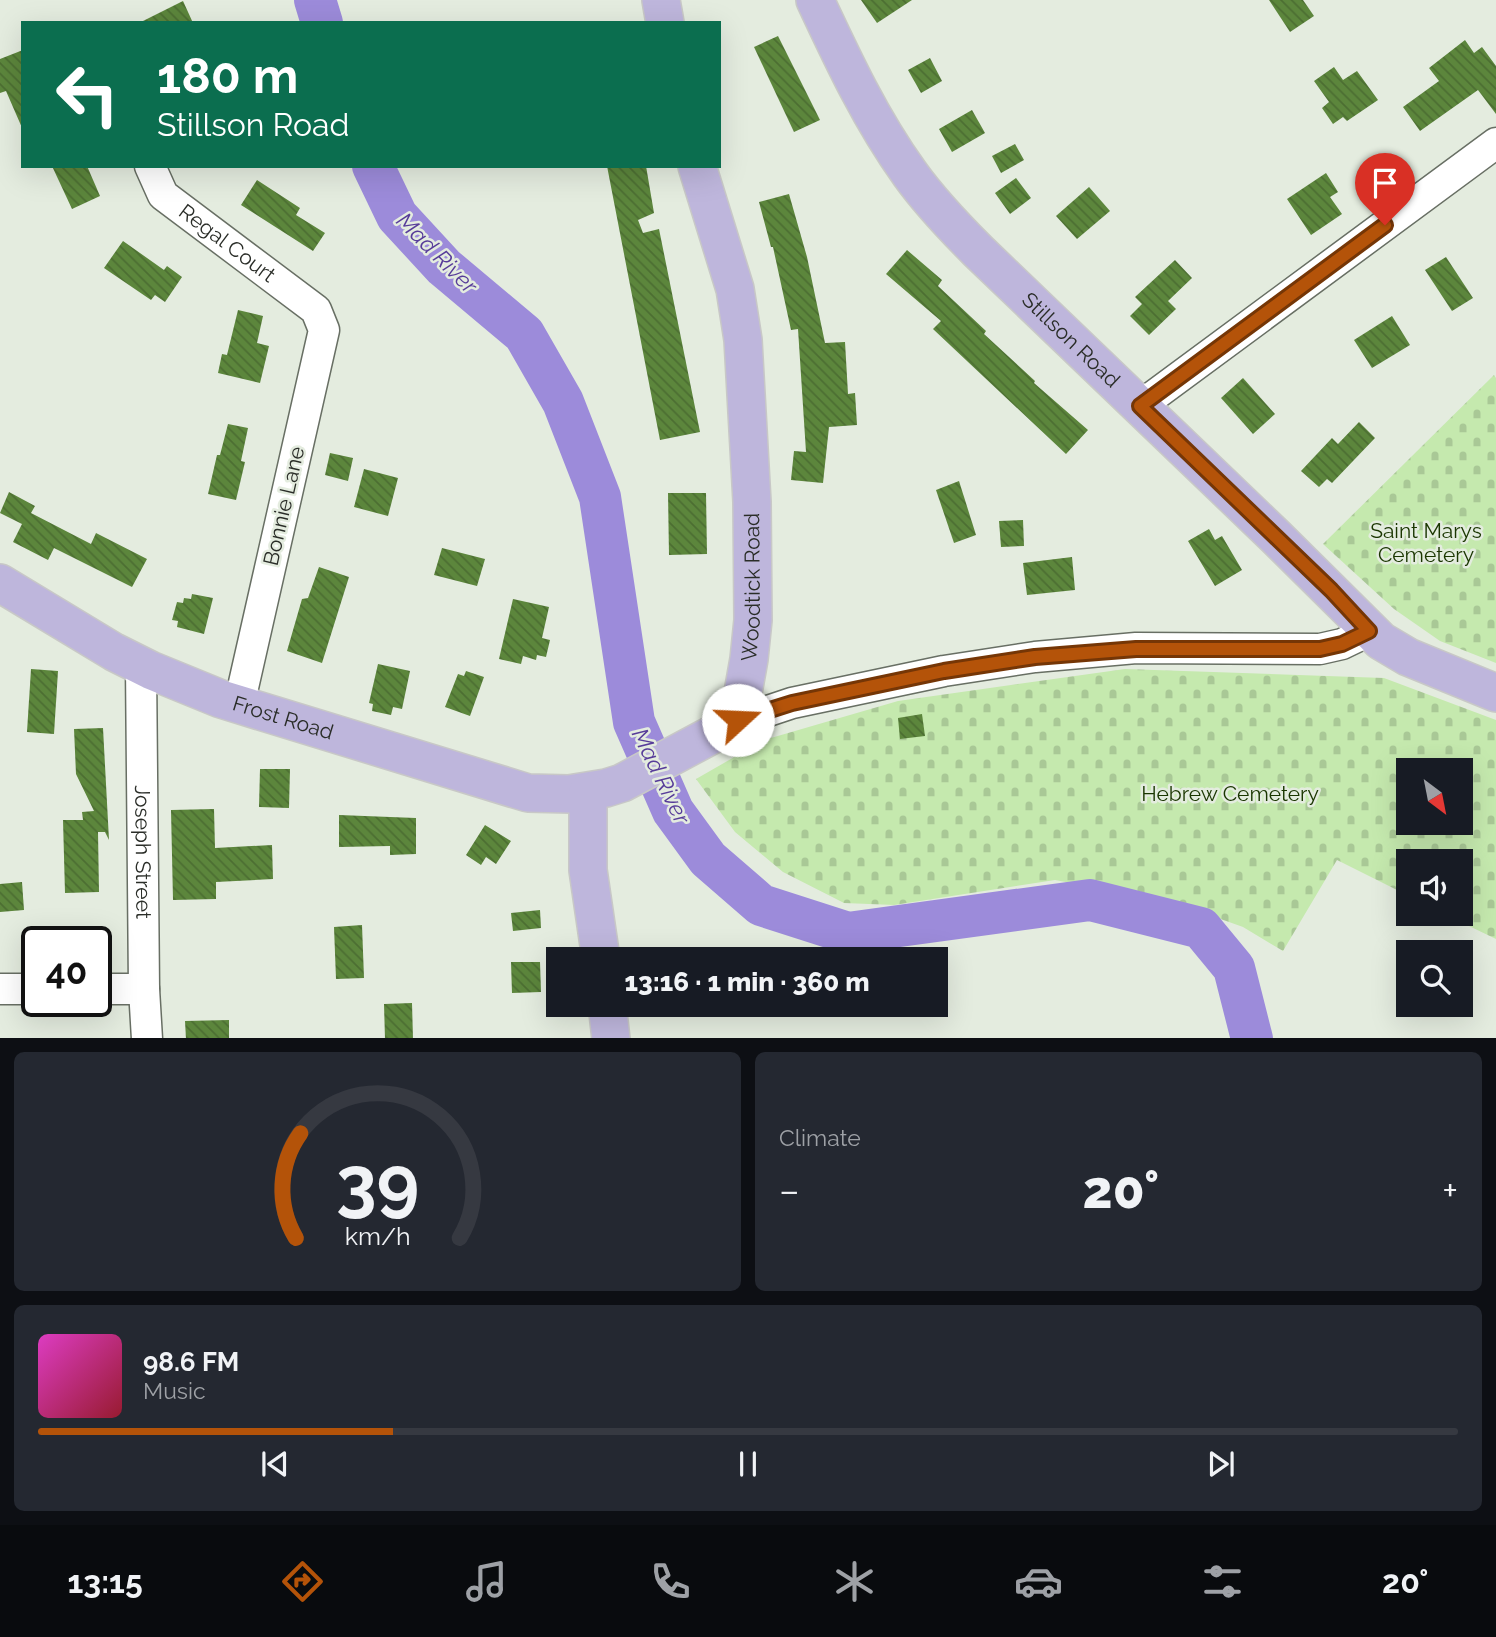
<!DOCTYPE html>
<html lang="en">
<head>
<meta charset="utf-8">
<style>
	:root { --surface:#171b24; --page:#242831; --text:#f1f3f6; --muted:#9ea1a6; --line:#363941; --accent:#b45309 }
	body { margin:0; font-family:Raleway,sans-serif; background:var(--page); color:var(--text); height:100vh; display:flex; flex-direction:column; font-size:26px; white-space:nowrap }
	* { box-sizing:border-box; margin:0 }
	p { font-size:23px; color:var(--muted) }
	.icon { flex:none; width:38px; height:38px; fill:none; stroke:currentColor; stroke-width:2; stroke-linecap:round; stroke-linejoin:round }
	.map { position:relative; height:1038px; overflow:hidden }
	.sheet { display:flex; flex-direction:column; gap:14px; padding:14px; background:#0d0f14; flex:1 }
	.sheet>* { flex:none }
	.top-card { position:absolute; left:21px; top:21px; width:700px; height:147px; border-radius:0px; box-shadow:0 7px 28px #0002; background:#0b6e4f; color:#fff; overflow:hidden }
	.needle { width:46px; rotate:148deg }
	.controls { position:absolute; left:1396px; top:758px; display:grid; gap:14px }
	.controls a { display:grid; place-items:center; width:77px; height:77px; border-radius:0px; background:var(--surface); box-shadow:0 7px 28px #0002; font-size:35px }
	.speed { position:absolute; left:21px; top:926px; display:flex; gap:14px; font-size:35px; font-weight:700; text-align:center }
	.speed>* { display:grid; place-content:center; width:91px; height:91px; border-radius:50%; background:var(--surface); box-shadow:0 7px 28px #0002; line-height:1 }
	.speed .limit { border:4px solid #111; border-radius:10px; background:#fff; color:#111 }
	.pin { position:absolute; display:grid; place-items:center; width:60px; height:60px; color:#fff; margin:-72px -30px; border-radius:50% 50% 50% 0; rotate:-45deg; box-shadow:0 0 7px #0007 }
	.pin .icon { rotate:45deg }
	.me { position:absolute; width:77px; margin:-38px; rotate:70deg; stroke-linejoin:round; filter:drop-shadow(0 0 5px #0008) }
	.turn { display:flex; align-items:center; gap:24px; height:147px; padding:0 21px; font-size:32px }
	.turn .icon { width:91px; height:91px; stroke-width:2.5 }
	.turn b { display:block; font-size:49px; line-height:60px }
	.big { font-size:52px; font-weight:800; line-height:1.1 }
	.sheet .widget { flex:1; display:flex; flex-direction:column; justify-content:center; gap:10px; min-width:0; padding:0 24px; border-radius:10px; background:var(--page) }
	.sheet .dial { align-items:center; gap:0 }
	.dial svg { height:182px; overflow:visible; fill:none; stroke:var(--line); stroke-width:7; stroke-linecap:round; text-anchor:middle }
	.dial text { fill:var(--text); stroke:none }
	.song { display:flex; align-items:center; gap:21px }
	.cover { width:84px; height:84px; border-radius:10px; background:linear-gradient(135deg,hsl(310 70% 55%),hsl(350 70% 35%)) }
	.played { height:7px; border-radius:4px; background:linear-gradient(90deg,var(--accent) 25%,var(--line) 25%) }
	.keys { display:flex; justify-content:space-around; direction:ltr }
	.heat { display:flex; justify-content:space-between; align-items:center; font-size:38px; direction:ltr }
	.sheet .tiles { flex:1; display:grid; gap:14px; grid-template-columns:1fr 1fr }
	.widget:last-child { grid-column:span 2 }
	.trip { position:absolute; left:546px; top:947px; width:402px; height:70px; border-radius:0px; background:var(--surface); box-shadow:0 7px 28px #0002; font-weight:800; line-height:70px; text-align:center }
	.dock { display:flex; height:112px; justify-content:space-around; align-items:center; background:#090b0e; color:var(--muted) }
	.dock .icon { width:49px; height:49px }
	.dock .selected { color:var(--accent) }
	.dock b { font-size:32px; color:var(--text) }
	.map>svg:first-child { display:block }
	.cemetery { fill:url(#cemetery-stones); fill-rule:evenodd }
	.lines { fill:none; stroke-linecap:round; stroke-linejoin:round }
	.river { stroke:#9c8bda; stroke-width:42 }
	.building { fill:url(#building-back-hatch) }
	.minor-casing { stroke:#686f64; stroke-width:33 }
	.major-casing { stroke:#c8c8c7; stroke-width:40 }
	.minor { stroke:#fff; stroke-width:30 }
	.major { stroke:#beb6dc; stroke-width:37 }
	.route-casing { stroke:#753606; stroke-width:18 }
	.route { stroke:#b45309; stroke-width:12 }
	.labels { text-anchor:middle; stroke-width:5; stroke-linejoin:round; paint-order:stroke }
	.street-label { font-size:21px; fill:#2a2d28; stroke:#e4ecdf }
	.park-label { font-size:21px; fill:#1a3600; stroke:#e4ecdf }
	.water-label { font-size:23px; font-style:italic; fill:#573c99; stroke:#e4ecdf }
</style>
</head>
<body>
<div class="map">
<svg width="1496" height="1039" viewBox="0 0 1496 1039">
	<defs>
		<pattern id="cemetery-stones" width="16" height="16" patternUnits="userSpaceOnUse" patternTransform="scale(1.75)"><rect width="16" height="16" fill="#c5e9ae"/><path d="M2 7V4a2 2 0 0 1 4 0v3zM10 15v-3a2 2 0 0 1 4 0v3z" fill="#a9c896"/></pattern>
		<pattern id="building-back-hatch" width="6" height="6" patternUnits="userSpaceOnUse" patternTransform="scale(1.75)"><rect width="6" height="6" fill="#5c863c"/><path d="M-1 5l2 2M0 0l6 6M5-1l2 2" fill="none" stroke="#4c6e32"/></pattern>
	</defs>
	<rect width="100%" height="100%" fill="#e4ecdf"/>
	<g class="cemetery">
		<path d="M1494,375L1496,378V663L1440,641L1394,609L1323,544Z"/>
		<path d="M1125,669L1384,678L1496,720V939L1444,914H1461V861H1409V896L1337,860L1283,951L1243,927L1173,902L1055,880L894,905L844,903L783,872L735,832L696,779L764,740L898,701ZM1409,770H1461V822H1409Z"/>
	</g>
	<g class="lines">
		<g class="river">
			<path d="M315,0L322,23"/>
			<path d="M373,166L397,216L444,267L524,334L563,402L600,497L634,722L673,811L708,859L761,905L848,933L1090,900L1201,928L1234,968L1252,1039"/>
		</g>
	</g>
	<g class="building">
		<path d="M861,0H912L877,23Z"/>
		<path d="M1269,0H1303L1314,16L1290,32Z"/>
		<path d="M183,1L193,23H139Z"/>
		<path d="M778,36L820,120L794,132L754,47Z"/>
		<path d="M1465,40L1474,53L1482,47L1496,66V114L1478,90L1420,131L1403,107L1439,81L1429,68Z"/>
		<path d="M23,50V130L6,91L0,93V59Z"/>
		<path d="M930,58L942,81L921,93L908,70Z"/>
		<path d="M1334,67L1343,80L1357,71L1378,100L1347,121L1343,117L1333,124L1322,108L1329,102L1314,81Z"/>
		<path d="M972,110L985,133L952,152L939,129Z"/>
		<path d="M1015,144L1024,160L1001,173L992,156Z"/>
		<path d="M52,166H87L100,196L72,209Z"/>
		<path d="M607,166H646L654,213L638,220L643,233L659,229L700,432L660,440Z"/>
		<path d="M1326,173L1338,192L1330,197L1342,214L1311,235L1287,199Z"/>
		<path d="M1016,178L1031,198L1010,214L995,193Z"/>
		<path d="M257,180L300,208L296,215L325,233L313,251L241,205Z"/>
		<path d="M1089,187L1110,211L1077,239L1056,216Z"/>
		<path d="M789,194L807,257L825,343L845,342L848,394L855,393L857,425L829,427L823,483L791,480L794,451L806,452L798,329L791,330L773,247H771L759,202Z"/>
		<path d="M123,241L164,270L167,266L182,277L165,302L155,295L151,300L104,268Z"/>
		<path d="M907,250L942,280L938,286L986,331L984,334L1035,381L1034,383L1088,430L1066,454L933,329L941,321L886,274Z"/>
		<path d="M1446,257L1473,298L1452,311L1425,270Z"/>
		<path d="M1175,260L1192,278L1168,301L1176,309L1149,335L1130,316L1142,304L1135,297Z"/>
		<path d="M238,310L263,316L257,343L269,346L260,383L218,373L222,354L227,355Z"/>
		<path d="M1392,316L1410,345L1372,368L1354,340Z"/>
		<path d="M1243,378L1275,414L1253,434L1221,398Z"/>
		<path d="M1359,422L1375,438L1332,483L1327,479L1319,487L1301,471L1332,438L1338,444Z"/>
		<path d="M228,424L248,428L241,461L245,462L236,500L208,494L217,455H220Z"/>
		<path d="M330,453L353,458L348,481L325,475Z"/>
		<path d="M364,469L398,478L388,516L354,507Z"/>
		<path d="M959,481L976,535L954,543L936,490Z"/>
		<path d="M9,492L35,506L31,513L91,544L96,533L147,559L132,587L54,548L48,560L13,542L22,524L0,513Z"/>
		<path d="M668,493H706L707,554L669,555Z"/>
		<path d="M1023,520L1024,546L1001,547L999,521Z"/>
		<path d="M1209,529L1215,540L1222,536L1242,570L1215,586L1188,541Z"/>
		<path d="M442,548L485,559L477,586L434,575Z"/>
		<path d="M1072,557L1075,590L1027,595L1023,563Z"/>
		<path d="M319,567L349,577L322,663L287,651L302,599L308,598Z"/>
		<path d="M192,594L213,598L204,634L177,627L178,621L172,620L177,602L183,603L184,598L191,599Z"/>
		<path d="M513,599L549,607L542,638L550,640L546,657L537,655L536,660L523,656L521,664L499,659Z"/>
		<path d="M378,664L410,671L402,709L393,707L391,715L372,711L373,704L369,703Z"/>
		<path d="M31,669L58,671L54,734L27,732Z"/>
		<path d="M466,671L484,677L470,716L445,707L458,674L464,676Z"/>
		<path d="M922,714L925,736L900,739L898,718Z"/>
		<path d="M103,728L109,840L105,832H98L99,892L65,893L63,820H83L82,812L94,811L76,774L74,729Z"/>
		<path d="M260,769H290L289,808L259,807Z"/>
		<path d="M214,809L215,848L272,845L273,879L216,882V899L173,900L171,810Z"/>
		<path d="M339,815L416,818V854L390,855V846L339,847Z"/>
		<path d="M485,825L511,841L496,864L486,857L481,865L466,855Z"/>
		<path d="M22,882L24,910L0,912V884Z"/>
		<path d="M540,910L541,928L513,931L511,913Z"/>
		<path d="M362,925L364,978L336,979L334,927Z"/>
		<path d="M511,962H540L541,992L512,993Z"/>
		<path d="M412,1003L413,1039H385L384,1004Z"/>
		<path d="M229,1020V1039H186L185,1021Z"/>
	</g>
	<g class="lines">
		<defs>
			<g id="minor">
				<path id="s1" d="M150,166L163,195L316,310L324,330L239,705"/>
				<path d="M1140,406L1496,143"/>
				<path id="s2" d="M141,666L144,989L147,1039"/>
				<path d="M738,721L792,703L944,671L1035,657L1136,648L1320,649L1342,644L1369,631"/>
				<path d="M0,989H37"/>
				<path d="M96,989H144"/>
			</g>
			<g id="major">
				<path d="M661,0L665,23"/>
				<path id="s3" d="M815,0C843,60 871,120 910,174C930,202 954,227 978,251L1276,537L1381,641L1408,657L1496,693"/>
				<path id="s4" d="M0,583L114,652L150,670L221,699L528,793L569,794L606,788L622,783L738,721L749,659L753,620L752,502L743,340L735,289L697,166"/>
				<path d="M588,792V870L601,959"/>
				<path d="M607,1004L611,1039"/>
			</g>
		</defs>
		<use href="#minor" class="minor-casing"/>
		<use href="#major" class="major-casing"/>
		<use href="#minor" class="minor"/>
		<use href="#major" class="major"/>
	</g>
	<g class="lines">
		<defs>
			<path id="route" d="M738,720L792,703L944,671L1035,657L1136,649H1320L1342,644L1369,631L1331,590L1140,406L1385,225"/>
		</defs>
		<use href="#route" class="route-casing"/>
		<use href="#route" class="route"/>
	</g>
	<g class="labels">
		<g class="street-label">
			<text dy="7" stroke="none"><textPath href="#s1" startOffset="112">Regal Court</textPath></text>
			<text dy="7" stroke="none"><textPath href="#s3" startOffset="430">Stillson Road</textPath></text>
			<text transform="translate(284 506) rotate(-77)" y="7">Bonnie Lane</text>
			<text dy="7" stroke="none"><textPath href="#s4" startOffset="933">Woodtick Road</textPath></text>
			<text dy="7" stroke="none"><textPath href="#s4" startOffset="315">Frost Road</textPath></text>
			<text dy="7" stroke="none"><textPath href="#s2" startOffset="186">Joseph Street</textPath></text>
		</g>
		<g class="park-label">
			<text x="1426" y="538">Saint Marys<tspan x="1426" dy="24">Cemetery</tspan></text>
			<text x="1230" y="801">Hebrew Cemetery</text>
		</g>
		<g class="water-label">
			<text transform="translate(437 253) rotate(45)" y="8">Mad River</text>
			<text transform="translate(661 776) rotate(64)" y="8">Mad River</text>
		</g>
	</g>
</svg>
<div class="controls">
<a><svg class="needle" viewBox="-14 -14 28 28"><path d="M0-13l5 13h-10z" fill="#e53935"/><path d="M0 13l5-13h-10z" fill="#9ea1a6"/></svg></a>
<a><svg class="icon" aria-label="sound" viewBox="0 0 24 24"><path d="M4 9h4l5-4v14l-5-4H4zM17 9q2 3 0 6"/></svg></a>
<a><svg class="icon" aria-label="search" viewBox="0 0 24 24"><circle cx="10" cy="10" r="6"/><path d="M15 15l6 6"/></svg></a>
</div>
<div class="speed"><div class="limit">40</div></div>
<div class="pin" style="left:1385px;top:225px;background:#d93025"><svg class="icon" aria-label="arrive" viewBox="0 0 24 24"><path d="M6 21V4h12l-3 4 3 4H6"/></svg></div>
<svg class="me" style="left:738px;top:720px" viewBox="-20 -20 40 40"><circle r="19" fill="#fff"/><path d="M0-13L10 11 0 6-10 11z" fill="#b45309"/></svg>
<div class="trip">13:16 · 1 min · 360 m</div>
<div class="top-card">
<div class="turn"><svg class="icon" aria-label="left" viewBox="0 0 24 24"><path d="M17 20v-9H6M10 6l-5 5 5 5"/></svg><div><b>180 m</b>Stillson Road</div></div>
</div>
</div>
<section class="sheet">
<div class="tiles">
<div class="widget dial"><svg viewBox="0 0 100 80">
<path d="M14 69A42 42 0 1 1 86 69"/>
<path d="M14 69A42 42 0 0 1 16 23" stroke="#b45309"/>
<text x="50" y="56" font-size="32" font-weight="700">39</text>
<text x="50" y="72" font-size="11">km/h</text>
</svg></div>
<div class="widget"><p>Climate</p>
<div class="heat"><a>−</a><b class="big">20°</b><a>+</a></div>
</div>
<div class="widget">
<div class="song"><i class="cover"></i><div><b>98.6 FM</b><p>Music</p></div></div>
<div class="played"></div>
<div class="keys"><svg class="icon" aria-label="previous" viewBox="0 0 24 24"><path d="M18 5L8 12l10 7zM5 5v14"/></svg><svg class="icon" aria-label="pause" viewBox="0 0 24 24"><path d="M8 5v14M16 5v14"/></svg><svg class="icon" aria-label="next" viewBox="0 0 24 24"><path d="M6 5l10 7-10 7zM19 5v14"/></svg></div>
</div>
</div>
</section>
<nav class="dock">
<b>13:15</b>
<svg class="icon selected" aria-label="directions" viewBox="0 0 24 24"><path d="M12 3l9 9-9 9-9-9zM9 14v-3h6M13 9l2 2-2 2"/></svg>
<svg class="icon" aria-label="music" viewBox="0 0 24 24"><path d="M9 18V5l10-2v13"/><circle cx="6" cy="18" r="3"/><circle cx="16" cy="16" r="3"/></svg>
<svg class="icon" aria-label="phone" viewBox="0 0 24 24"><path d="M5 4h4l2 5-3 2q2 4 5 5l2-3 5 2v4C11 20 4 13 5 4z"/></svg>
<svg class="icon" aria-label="climate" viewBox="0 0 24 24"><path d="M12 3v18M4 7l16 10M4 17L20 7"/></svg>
<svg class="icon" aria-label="car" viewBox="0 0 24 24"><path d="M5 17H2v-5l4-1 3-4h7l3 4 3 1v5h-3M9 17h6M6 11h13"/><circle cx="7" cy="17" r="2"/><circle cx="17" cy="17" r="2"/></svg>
<svg class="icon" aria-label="filters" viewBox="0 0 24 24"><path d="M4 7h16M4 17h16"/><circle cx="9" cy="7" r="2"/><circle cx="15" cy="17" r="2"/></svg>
<b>20°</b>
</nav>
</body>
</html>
